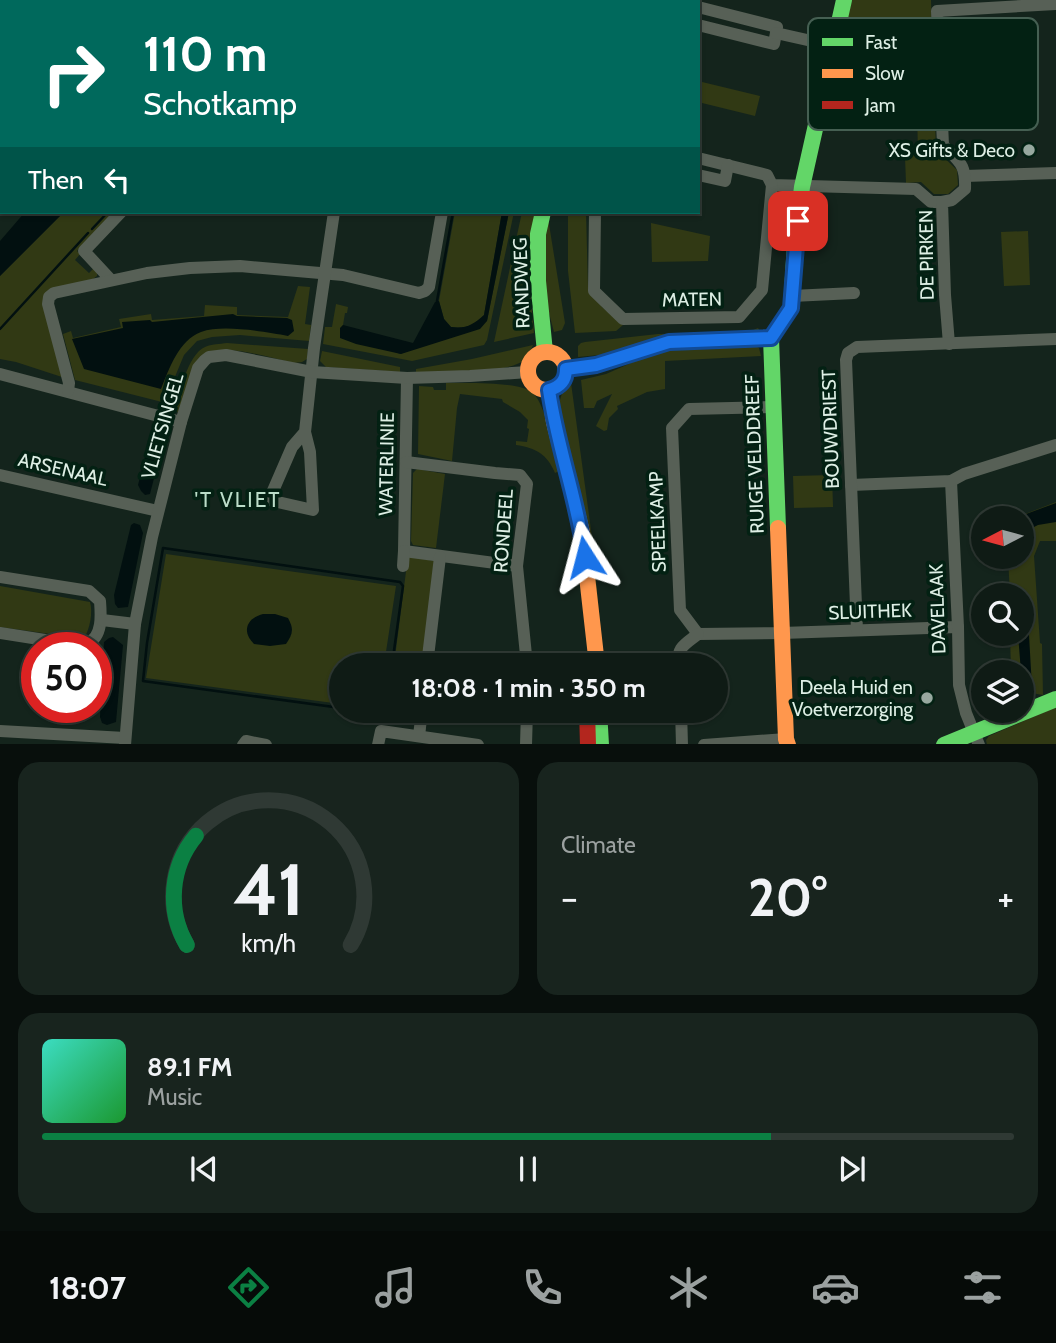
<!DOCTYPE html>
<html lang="en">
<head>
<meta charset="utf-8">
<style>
	:root { --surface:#0f1b15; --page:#18241e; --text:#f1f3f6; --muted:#9ba1a0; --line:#2f3934; --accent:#0b8043 }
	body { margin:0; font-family:Cabin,sans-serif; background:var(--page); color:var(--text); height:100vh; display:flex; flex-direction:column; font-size:26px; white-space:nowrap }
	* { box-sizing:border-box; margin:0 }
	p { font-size:23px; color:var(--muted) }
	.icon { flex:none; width:38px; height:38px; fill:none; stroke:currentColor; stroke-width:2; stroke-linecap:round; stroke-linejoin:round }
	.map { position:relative; height:744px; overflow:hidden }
	.drawer { display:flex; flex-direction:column; gap:18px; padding:18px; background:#080f0c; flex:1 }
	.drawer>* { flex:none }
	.banner { position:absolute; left:0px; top:0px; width:700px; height:214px; box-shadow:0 2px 5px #0004,0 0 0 2px var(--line); background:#00695c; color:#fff; overflow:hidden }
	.needle { width:46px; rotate:264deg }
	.buttons { position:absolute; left:971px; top:506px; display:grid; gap:14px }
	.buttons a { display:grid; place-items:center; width:63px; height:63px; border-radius:50%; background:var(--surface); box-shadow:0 2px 5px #0004,0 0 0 2px var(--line); font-size:35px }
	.speed { position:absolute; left:21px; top:632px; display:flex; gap:14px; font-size:35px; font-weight:700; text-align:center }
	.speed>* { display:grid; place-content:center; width:91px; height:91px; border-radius:50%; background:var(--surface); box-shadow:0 2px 5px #0004,0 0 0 2px var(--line); line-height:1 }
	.speed .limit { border:10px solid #d22; background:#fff; color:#111 }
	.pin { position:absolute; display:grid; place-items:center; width:60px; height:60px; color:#fff; margin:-30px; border-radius:14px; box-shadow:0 4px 10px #0006 }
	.me { position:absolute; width:77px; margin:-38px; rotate:351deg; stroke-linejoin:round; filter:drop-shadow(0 0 5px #0008) }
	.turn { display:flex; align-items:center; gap:24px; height:147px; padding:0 28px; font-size:32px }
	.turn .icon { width:91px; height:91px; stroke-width:2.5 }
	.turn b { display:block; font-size:49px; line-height:60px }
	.then { display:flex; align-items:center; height:66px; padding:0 28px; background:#0003; gap:14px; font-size:26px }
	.big { font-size:52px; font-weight:700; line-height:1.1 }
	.drawer .tile { flex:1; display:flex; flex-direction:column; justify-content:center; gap:10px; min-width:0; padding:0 24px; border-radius:21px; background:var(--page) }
	.drawer .dial { align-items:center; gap:0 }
	.dial svg { height:182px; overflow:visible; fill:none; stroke:var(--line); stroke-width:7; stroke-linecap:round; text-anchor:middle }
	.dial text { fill:var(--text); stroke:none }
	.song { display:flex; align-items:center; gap:21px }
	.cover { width:84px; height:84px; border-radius:10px; background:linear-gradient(135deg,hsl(170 70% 55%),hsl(130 70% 35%)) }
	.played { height:7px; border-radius:4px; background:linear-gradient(90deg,var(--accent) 75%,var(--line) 75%) }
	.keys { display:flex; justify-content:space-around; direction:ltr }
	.heat { display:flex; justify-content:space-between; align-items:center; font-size:38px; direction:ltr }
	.drawer .tiles { flex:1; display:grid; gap:18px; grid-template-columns:1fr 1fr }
	.tile:last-child { grid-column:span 2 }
	.trip { position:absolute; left:329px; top:653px; width:399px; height:70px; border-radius:35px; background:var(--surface); box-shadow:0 2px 5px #0004,0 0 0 2px var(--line); font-weight:700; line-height:70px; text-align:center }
	.menu { display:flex; height:112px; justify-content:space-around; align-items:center; background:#060b08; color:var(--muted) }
	.menu .icon { width:49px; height:49px }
	.menu .active { color:var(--accent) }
	.menu b { font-size:32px; color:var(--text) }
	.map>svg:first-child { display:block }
	.green { fill:#313914 }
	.water { fill:#021010 }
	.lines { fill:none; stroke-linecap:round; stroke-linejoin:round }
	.stream { stroke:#021010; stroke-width:2.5 }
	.street { stroke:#576056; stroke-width:12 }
	.fast { stroke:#63d668; stroke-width:16 }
	.slow { stroke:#ff974d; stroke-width:16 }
	.jam { stroke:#b3261e; stroke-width:16 }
	.route-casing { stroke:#114b97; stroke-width:18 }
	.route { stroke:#1a73e8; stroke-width:12 }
	.poi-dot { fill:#97a89f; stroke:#032113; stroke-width:2.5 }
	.labels { text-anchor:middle; stroke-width:7; stroke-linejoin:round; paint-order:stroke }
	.poi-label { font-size:19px; fill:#deefe5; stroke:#032113; text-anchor:end }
	.street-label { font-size:19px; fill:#deefe5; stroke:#032113 }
	.neighbourhood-label { font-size:21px; letter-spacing:2px; fill:#bbddc9; stroke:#032113 }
	.key { fill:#032113; stroke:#455f52; stroke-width:2 }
	.key-label { font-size:19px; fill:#deefe5 }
</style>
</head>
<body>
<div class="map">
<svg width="1056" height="745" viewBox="0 0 1056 745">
	<rect width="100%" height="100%" fill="#14241c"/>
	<g class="green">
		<path d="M0,0H205L203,2H2V212H3L0,215Z"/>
		<path d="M852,0H931L936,150L957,170L958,185L948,194H934L921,182L906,183L905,157L918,154L917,109L824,114Z"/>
		<path d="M698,81L760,96L755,116L698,102Z"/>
		<path d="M64,212H114L77,251L80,254L75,260L89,273L95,267L97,273V276L93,279L51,290L65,378L16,362L0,359V276Z"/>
		<path d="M455,212H502L484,315C472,326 467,329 451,327L444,319L439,301Z"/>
		<path d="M509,212H514L487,340L484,345L412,361L323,344L325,327H332L336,304L348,307L347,313H345L343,325L340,329L400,354L487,321Z"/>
		<path d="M522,212H538L529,278L534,333L494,342Z"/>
		<path d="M568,212H586L588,287L602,307L623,325L616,331L575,333L568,271Z"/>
		<path d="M548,218L565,323L562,330L554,332L544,294L542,252Z"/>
		<path d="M651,223L710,236L708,261L652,262Z"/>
		<path d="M1028,231L1030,285L1004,286L1001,232Z"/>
		<path d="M298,286L310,287L305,324L311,325L309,341L240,335L212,337L197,341L184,355L172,384L169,400L166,403L75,380L63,334L71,331L73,338L121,327L119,319L151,314L152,320L204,316L205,305L237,307V315L288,317Z"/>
		<path d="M758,328L761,333L621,353L578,357V346L581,343L585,342L658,334L748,332Z"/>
		<path d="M227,343L308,349L307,359L302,362L294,363C266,357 231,344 204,354L178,412L174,411C180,394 187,355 205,347C211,344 220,344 227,343Z"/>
		<path d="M533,345C531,350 530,355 526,359C507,375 441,372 416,373V369L472,359Z"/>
		<path d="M756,346L759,348L761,356L665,361V389L647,392L617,406L618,409L609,418L607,430L604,431L596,426L612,394L597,401L594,408H584L581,380L606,374L656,352L665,350Z"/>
		<path d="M322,351L400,367V372L326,367L320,361Z"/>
		<path d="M446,383C465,383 520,381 533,393C547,407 554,452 559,471L555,473C547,454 536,448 516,445V441L527,442L529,429L527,428L528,420L520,412L503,402L502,399L460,394L457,408L452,461L418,454L419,386L433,387L434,390H446Z"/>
		<path d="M571,383L592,537L604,665L574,478L559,404C561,396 563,387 571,383Z"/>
		<path d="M417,469L445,474L436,548L413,545L411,541L413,473Z"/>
		<path d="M832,475L833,507L794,508L793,476Z"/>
		<path d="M1056,502V541H1040L1034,556L1040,643L1042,644L1043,695L1031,693L1022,698V672H1011L1010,634H1022V595H1010L1008,557L1022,556V518H1015Z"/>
		<path d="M166,554L396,586L384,665H341V704L146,678Z"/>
		<path d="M408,556L434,561L423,665H394Z"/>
		<path d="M0,586L90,602C93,612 90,629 84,638H79L0,627Z"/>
		<path d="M1056,707V744L987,745L986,740L989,736Z"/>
	</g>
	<g class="water">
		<path d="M25,212H64L0,276V241Z"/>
		<path d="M502,212H509L487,321L480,329L401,354L356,344L340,338V328L343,325L413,343L435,302L439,301L444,319L451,327C466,329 473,325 484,315Z"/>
		<path d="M233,314L237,316L287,318L292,320L294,331L288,336C265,332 223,324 201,332C179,340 169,369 161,389L84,369L72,339L123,328L122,322L150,320L152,322Z"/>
		<path d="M155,432H159L165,435L150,494L145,495L141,491L138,485L150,437Z"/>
		<path d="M1056,503V522L1038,525L1022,533V518H1015Z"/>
		<path d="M134,523L140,525L143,533L128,607L118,608L115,604L114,595L131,525Z"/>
		<path d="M1022,611L1023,615L1028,618L1032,687L1022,689V672H1021L1018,634H1022Z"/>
		<path d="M263,614H275L288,618C294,629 293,634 286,644L270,646L254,644C241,631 247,618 263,614Z"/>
		<path d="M113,637L123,645L116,722L107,725L102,723L100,717L104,642L109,638Z"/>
	</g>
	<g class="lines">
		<g class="stream">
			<path d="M161,2L163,0"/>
			<path d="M316,2L318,0"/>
			<path d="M489,2V0"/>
			<path d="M92,229L108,212"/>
			<path d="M437,301L453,212"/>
			<path d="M0,329L88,233"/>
			<path d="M341,708L143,681L147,643L163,548L400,582L403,586L392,665"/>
			<path d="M362,710L380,713L384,710"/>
		</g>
		<g class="street">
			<path d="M359,0L360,2"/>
			<path d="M464,0L465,2"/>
			<path d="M671,0L678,2"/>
			<path d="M659,2L660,0"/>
			<path d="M698,7L777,27L774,44L698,25"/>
			<path d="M776,33L834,46"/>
			<path d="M698,158L767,175L772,185L916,189L931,202H942"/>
			<path d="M698,175L725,181L728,165"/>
			<path d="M965,176L1056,173"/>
			<path d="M595,212L594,291L623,319L739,317L762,290L772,185"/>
			<path d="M111,280L84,251L121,212"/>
			<path d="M792,296L854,293"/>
			<path d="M949,344L945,295L942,202L952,200L965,189C966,163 959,162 943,145L937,11L1056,4"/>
			<path d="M566,369L595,365L669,342L771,338"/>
			<path d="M0,374L181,422"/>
			<path d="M407,378L404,551L517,566"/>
			<path d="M68,391L69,383L48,304L49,297L54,293L147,273L190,268L240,266L343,275L419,293L425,291L429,287L442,212"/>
			<path d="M773,407L689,409L672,428L680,610L698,634L782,633L958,627"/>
			<path d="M305,432L292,447L269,500L313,510L310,452L305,432L314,348L334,212"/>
			<path d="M406,462L495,473L520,475L527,484L517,566L527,665"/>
			<path d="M0,475L158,511"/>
			<path d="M951,481L958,627L959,685L966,713L979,745"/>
			<path d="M851,485L951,481L964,474L1056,445"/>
			<path d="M403,566L404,551"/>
			<path d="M0,577L89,591L100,601C101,614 103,636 88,643C85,644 80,644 77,645L0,633"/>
			<path d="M102,620L135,624"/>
			<path d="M857,630L846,360L848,353L857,347L1056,339"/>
			<path d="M427,665L440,557"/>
			<path d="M678,665C677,647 684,645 698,634"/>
			<path d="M681,710L682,745"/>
			<path d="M0,731L125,738"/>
			<path d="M419,736L422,710"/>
			<path d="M125,745L135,624L152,537L181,422L198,368L205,360L209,357L226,355L312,372L407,378L470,376L528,372"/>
			<path d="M243,745L246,741L266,745"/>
			<path d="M378,745L381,731L478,745"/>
			<path d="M526,745L527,710"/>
			<path d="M704,745L786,739"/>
		</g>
		<g class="fast">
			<path d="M593,0V2"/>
			<path d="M543,212L538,234V281L545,352"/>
			<path d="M778,528L771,338L791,308L795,244L802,187L844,0"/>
			<path d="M599,710L601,745"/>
			<path d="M944,745L1056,699"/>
		</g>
		<g class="slow">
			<circle cx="547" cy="371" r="19"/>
			<path d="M549,390L554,422L582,532L597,665"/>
			<path d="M778,528L786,739L788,745"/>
		</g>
		<path class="jam" d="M587,710L588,745"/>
	</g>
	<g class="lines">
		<defs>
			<path id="route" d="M585,557C578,501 557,447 549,390C560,387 566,381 566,369L596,365L669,342L771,338L791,308L798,221"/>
		</defs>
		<use href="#route" class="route-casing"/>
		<use href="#route" class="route"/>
	</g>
	<g class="poi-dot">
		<circle cx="1029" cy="150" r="7"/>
		<circle cx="927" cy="698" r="7"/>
	</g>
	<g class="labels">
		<g class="poi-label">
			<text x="1015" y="157">XS Gifts &amp; Deco</text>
			<text x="913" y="694">Deela Huid en<tspan x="913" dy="22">Voetverzorging</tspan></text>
		</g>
		<g class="street-label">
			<text transform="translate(926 255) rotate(-91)" y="7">DE PIRKEN</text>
			<text transform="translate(521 283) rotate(-92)" y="7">RANDWEG</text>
			<text transform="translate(692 299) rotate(-1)" y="7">MATEN</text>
			<text transform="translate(162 426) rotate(-74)" y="7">VLIETSINGEL</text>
			<text transform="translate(830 429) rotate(-92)" y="7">BOUWDRIEST</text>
			<text transform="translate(754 454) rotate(-92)" y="7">RUIGE VELDDREEF</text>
			<text transform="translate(386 464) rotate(-89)" y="7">WATERLINIE</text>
			<text transform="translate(63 469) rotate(13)" y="7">ARSENAAL</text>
			<text transform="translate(657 522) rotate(-92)" y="7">SPEELKAMP</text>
			<text transform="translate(503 531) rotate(-86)" y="7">RONDEEL</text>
			<text transform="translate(937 609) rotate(-92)" y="7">DAVELAAK</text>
			<text transform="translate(870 611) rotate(-2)" y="7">SLUITHEK</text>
		</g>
		<g class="neighbourhood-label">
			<text x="238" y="507">'T VLIET</text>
		</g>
	</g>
	<rect x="808" y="18" width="230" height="112" rx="10" class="key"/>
	<rect x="822" y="38" width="31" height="8" fill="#63d668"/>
	<rect x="822" y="69" width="31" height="9" fill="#ff974d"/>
	<rect x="822" y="101" width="31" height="8" fill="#b3261e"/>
	<g class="key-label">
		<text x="865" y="49">Fast</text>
		<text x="865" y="80">Slow</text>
		<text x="865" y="112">Jam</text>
	</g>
</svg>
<div class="buttons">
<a><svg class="needle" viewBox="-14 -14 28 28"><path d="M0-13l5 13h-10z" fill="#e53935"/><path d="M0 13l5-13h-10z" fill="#9ba1a0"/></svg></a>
<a><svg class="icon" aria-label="search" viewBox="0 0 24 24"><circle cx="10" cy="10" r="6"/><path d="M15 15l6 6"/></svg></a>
<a><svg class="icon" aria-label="layers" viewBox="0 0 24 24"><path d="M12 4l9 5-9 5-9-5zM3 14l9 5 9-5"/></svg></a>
</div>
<div class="speed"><div class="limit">50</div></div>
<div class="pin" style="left:798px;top:221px;background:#d93025"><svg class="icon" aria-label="arrive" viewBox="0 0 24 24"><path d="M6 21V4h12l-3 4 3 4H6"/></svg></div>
<svg class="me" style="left:585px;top:557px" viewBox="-20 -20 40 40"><path d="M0-17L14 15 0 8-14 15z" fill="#1a73e8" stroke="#fff" stroke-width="4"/></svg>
<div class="trip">18:08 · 1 min · 350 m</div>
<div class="banner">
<div class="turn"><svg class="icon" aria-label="right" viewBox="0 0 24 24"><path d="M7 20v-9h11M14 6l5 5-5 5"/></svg><div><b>110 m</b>Schotkamp</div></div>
<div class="then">Then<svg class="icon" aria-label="left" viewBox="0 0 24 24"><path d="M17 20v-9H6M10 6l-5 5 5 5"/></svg></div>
</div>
</div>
<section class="drawer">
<div class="tiles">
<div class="tile dial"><svg viewBox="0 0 100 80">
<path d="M14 69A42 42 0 1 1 86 69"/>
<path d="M14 69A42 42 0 0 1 18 21" stroke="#0b8043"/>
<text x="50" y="56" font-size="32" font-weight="700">41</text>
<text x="50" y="72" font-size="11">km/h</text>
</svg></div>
<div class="tile"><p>Climate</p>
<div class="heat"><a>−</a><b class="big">20°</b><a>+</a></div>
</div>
<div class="tile">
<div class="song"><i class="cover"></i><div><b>89.1 FM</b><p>Music</p></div></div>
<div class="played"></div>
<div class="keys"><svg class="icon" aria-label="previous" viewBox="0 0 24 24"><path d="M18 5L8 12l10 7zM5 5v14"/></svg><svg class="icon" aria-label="pause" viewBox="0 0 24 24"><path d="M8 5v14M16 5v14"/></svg><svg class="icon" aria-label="next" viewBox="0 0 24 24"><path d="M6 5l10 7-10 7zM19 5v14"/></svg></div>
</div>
</div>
</section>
<nav class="menu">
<b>18:07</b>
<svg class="icon active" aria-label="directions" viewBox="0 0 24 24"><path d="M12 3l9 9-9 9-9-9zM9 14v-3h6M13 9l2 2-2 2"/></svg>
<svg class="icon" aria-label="music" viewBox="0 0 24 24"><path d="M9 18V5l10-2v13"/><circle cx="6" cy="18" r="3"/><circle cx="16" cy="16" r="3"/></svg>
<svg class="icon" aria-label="phone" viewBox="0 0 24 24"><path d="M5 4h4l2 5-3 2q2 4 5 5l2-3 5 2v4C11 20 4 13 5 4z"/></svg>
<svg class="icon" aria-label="climate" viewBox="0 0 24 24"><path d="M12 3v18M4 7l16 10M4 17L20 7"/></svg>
<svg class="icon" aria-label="car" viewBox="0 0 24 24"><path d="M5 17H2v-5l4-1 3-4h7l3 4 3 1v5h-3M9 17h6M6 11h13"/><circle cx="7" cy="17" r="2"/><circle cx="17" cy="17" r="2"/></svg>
<svg class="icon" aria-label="filters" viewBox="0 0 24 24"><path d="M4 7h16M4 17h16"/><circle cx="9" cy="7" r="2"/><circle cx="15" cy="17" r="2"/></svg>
</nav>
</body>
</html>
